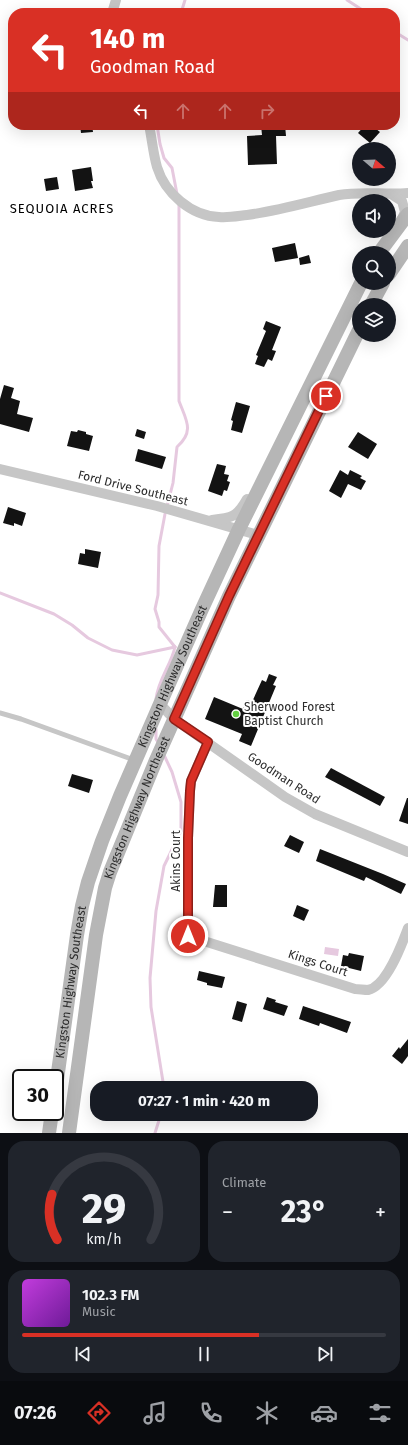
<!DOCTYPE html>
<html lang="en">
<head>
<meta charset="utf-8">
<style>
	:root { --surface:#171b24; --page:#20242c; --text:#f1f3f6; --muted:#9ea1a6; --line:#363941; --accent:#d93025 }
	body { margin:0; font-family:"Fira Sans",sans-serif; background:var(--page); color:var(--text); height:100vh; display:flex; flex-direction:column; font-size:15px; white-space:nowrap }
	* { box-sizing:border-box; margin:0 }
	p { font-size:13px; color:var(--muted) }
	.icon { flex:none; width:22px; height:22px; fill:none; stroke:currentColor; stroke-width:2; stroke-linecap:round; stroke-linejoin:round }
	.map { position:relative; height:1133px; overflow:hidden }
	.drawer { display:flex; flex-direction:column; gap:8px; padding:8px; background:#0d0f14; flex:1 }
	.drawer>* { flex:none }
	.hud { position:absolute; left:8px; top:8px; width:392px; height:122px; border-radius:16px; box-shadow:0 4px 16px #0002; background:#d93025; color:#fff; overflow:hidden }
	.needle { width:26px; rotate:109deg }
	.fabs { position:absolute; left:352px; top:142px; display:grid; gap:8px }
	.fabs a { display:grid; place-items:center; width:44px; height:44px; border-radius:50%; background:var(--surface); box-shadow:0 4px 16px #0002; font-size:20px }
	.speed { position:absolute; left:12px; top:1069px; display:flex; gap:8px; font-size:20px; font-weight:700; text-align:center }
	.speed>* { display:grid; place-content:center; width:52px; height:52px; border-radius:50%; background:var(--surface); box-shadow:0 4px 16px #0002; line-height:1 }
	.speed .limit { border:2px solid #111; border-radius:6px; background:#fff; color:#111 }
	.pin { position:absolute; display:grid; place-items:center; width:34px; height:34px; color:#fff; margin:-17px; border:2px solid #fff; border-radius:50%; box-shadow:0 1px 4px #0007 }
	.me { position:absolute; width:44px; margin:-22px; rotate:0deg; stroke-linejoin:round; filter:drop-shadow(0 0 3px #0008) }
	.turn { display:flex; align-items:center; gap:14px; height:84px; padding:0 16px; font-size:18px }
	.turn .icon { width:52px; height:52px; stroke-width:2.5 }
	.turn b { display:block; font-size:28px; line-height:34px }
	.lanes { display:flex; align-items:center; height:38px; padding:0 16px; background:#0003; justify-content:center; gap:20px; direction:ltr }
	.lanes .off { opacity:.35 }
	.big { font-size:30px; font-weight:700; line-height:1.1 }
	.drawer .tile { flex:1; display:flex; flex-direction:column; justify-content:center; gap:6px; min-width:0; padding:0 14px; border-radius:16px; background:var(--page) }
	.drawer .dial { align-items:center; gap:0 }
	.dial svg { height:104px; overflow:visible; fill:none; stroke:var(--line); stroke-width:7; stroke-linecap:round; text-anchor:middle }
	.dial text { fill:var(--text); stroke:none }
	.song { display:flex; align-items:center; gap:12px }
	.cover { width:48px; height:48px; border-radius:6px; background:linear-gradient(135deg,hsl(290 70% 55%),hsl(280 70% 35%)) }
	.played { height:4px; border-radius:2px; background:linear-gradient(90deg,var(--accent) 65%,var(--line) 65%) }
	.keys { display:flex; justify-content:space-around; direction:ltr }
	.heat { display:flex; justify-content:space-between; align-items:center; font-size:22px; direction:ltr }
	.drawer .tiles { flex:1; display:grid; gap:8px; grid-template-columns:1fr 1fr }
	.tile:last-child { grid-column:span 2 }
	.trip { position:absolute; left:90px; top:1081px; width:228px; height:40px; border-radius:16px; background:var(--surface); box-shadow:0 4px 16px #0002; font-weight:700; line-height:40px; text-align:center }
	.menu { display:flex; height:64px; justify-content:space-around; align-items:center; background:#090b0e; color:var(--muted) }
	.menu .icon { width:28px; height:28px }
	.menu .selected { color:var(--accent) }
	.menu b { font-size:18px; color:var(--text) }
	.map>svg:first-child { display:block }
	.water { fill:#e6c9df }
	.lines { fill:none; stroke-linecap:round; stroke-linejoin:round }
	.stream { stroke:#e6c9df; stroke-width:3 }
	.building { fill:#131313 }
	.lane { stroke:#c6c6c6; stroke-width:5 }
	.street { stroke:#c6c6c6; stroke-width:10 }
	.secondary { stroke:#b6b6b6; stroke-width:14 }
	.route-casing { stroke:#8d1f18; stroke-width:10 }
	.route { stroke:#d93025; stroke-width:7 }
	.poi-dot { fill:#63cf42; stroke:#fff; stroke-width:1.5 }
	.labels { text-anchor:middle; stroke-width:4; stroke-linejoin:round; paint-order:stroke }
	.street-label { font-size:12px; fill:#2c2c2c; stroke:#fff }
	.poi-label { font-size:12px; fill:#2c2c2c; stroke:#fff; text-anchor:start }
	.neighbourhood-label { font-size:13px; letter-spacing:1px; fill:#000; stroke:#fff }
</style>
</head>
<body>
<div class="map">
<svg width="408" height="1133" viewBox="0 0 408 1133">
	<rect width="100%" height="100%" fill="#fff"/>
	<path class="water" d="M325,947L339,949L338,956L324,954Z"/>
	<g class="lines">
		<g class="stream">
			<path d="M347,0L367,13"/>
			<path d="M181,13L185,0"/>
			<path d="M395,32L408,40"/>
			<path d="M157,125L160,144L164,158L172,168L177,194"/>
			<path d="M0,593L54,614L72,625L88,638L112,650L137,655L175,647"/>
			<path d="M175,647L159,627V622L155,609L158,595L159,546L165,514L173,483L177,447C195,431 186,420 179,401V203"/>
			<path d="M156,699C158,680 171,665 175,647"/>
			<path d="M156,729V739L159,744"/>
			<path d="M164,755L172,772L181,802V831L164,866L156,911L150,978L151,1007L164,1088"/>
			<path d="M155,1133L161,1114"/>
		</g>
	</g>
	<g class="building">
		<path d="M80,125H92L93,132L81,133Z"/>
		<path d="M261,125H285L286,136H276L277,164L248,165L247,136L262,135Z"/>
		<path d="M365,125H371L380,132L370,143L358,133Z"/>
		<path d="M91,167L93,181H91L93,188L75,191L72,170Z"/>
		<path d="M57,177L59,189L46,191L44,179Z"/>
		<path d="M295,243L298,258L275,262L272,248Z"/>
		<path d="M309,255L311,263L300,265L299,258Z"/>
		<path d="M266,321L281,327L272,350L276,351L272,361L268,359L264,367L255,364L258,356L256,355L266,331L263,329Z"/>
		<path d="M4,385L14,388L11,398L20,401L17,414L33,418L29,432L0,424V399Z"/>
		<path d="M236,402L250,406L242,433L231,430L233,421L231,420Z"/>
		<path d="M137,429L146,432L144,439L135,436Z"/>
		<path d="M78,430L86,432V434L93,436L89,451L67,446L71,431L77,432Z"/>
		<path d="M358,432L377,444L368,459L348,447Z"/>
		<path d="M138,449L166,457L162,469L135,461Z"/>
		<path d="M217,464L226,466L224,474L229,475L227,481L230,482L227,491L224,490L222,496L208,491Z"/>
		<path d="M340,470L348,475L350,470L362,476L360,478L366,481L361,490L348,484L341,498L329,491Z"/>
		<path d="M8,507L26,513L22,526L14,523V526L3,523Z"/>
		<path d="M85,549L101,552L98,568L78,564L80,553L85,554Z"/>
		<path d="M269,674L277,677L273,685L276,686L251,746L239,741L242,734L205,719L214,697L243,709L247,700L252,702L262,680L266,682Z"/>
		<path d="M331,768L385,797L380,806L325,777Z"/>
		<path d="M72,774L93,780L89,793L68,786Z"/>
		<path d="M407,798H408V824L399,821Z"/>
		<path d="M290,835L304,842L299,853L284,846Z"/>
		<path d="M320,849L383,874L406,884L401,894L366,877L364,881L316,861Z"/>
		<path d="M215,885H227V907H213Z"/>
		<path d="M297,905L309,910L304,921L293,916Z"/>
		<path d="M349,953L364,956L361,971L341,966L343,955L348,956Z"/>
		<path d="M199,971L225,977L222,988L207,985V983L197,980Z"/>
		<path d="M267,997L276,1000L275,1002L288,1006L284,1016L263,1009Z"/>
		<path d="M237,1001L247,1004L242,1022L232,1019Z"/>
		<path d="M303,1006L351,1022L347,1033L320,1023L319,1026L299,1019Z"/>
		<path d="M408,1039V1056L402,1064L392,1056L399,1047L400,1049Z"/>
	</g>
	<g class="lines">
		<path class="lane" d="M0,713L21,719L134,760"/>
		<g class="street">
			<path d="M112,13L116,0"/>
			<path d="M149,125C152,139 153,153 157,167C165,193 191,216 219,217C228,218 238,216 247,215C278,211 308,202 339,195C362,191 385,195 408,193"/>
			<path d="M391,194L402,201L405,212L401,221"/>
			<path d="M0,469L157,506L258,535"/>
			<path d="M212,520C232,518 237,517 247,499"/>
			<path d="M160,704L174,719L285,797L315,814L408,852"/>
			<path d="M208,742L191,781L190,791L188,838V936L355,989C359,989 364,990 368,990C387,986 402,944 408,928"/>
		</g>
		<g class="secondary">
			<path d="M379,253L408,214"/>
			<path d="M389,274L408,246"/>
			<path d="M371,305L383,283"/>
			<path id="s1" d="M55,1094L77,935L82,906L88,882L102,841L120,796L160,704L202,609L239,529L361,283"/>
			<path d="M49,1133L52,1112"/>
			<path id="s2" d="M69,1133L96,935L105,888L110,872L156,760L229,596L359,330"/>
		</g>
	</g>
	<g class="lines">
		<defs>
			<path id="route" d="M188,936V838L190,791L191,781L208,742L174,719L229,596L326,396"/>
		</defs>
		<use href="#route" class="route-casing"/>
		<use href="#route" class="route"/>
	</g>
	<circle class="poi-dot" cx="236" cy="714" r="4"/>
	<g class="labels">
		<g class="street-label">
			<text transform="translate(133 488) rotate(14)" y="4">Ford Drive Southeast</text>
			<text dy="4" stroke="none"><textPath href="#s1" startOffset="437">Kingston Highway Southeast</textPath></text>
			<text transform="translate(284 778) rotate(33)" y="4">Goodman Road</text>
			<text dy="4" stroke="none"><textPath href="#s2" startOffset="334">Kingston Highway Northeast</textPath></text>
			<text transform="translate(176 861) rotate(-90)" y="4">Akins Court</text>
			<text transform="translate(318 963) rotate(18)" y="4">Kings Court</text>
			<text dy="4" stroke="none"><textPath href="#s1" startOffset="113">Kingston Highway Southeast</textPath></text>
		</g>
		<g class="poi-label">
			<text x="244" y="711">Sherwood Forest<tspan x="244" dy="14">Baptist Church</tspan></text>
		</g>
		<g class="neighbourhood-label">
			<text x="62" y="213">SEQUOIA ACRES</text>
		</g>
	</g>
</svg>
<div class="fabs">
<a><svg class="needle" viewBox="-14 -14 28 28"><path d="M0-13l5 13h-10z" fill="#e53935"/><path d="M0 13l5-13h-10z" fill="#9ea1a6"/></svg></a>
<a><svg class="icon" aria-label="sound" viewBox="0 0 24 24"><path d="M4 9h4l5-4v14l-5-4H4zM17 9q2 3 0 6"/></svg></a>
<a><svg class="icon" aria-label="search" viewBox="0 0 24 24"><circle cx="10" cy="10" r="6"/><path d="M15 15l6 6"/></svg></a>
<a><svg class="icon" aria-label="layers" viewBox="0 0 24 24"><path d="M12 4l9 5-9 5-9-5zM3 14l9 5 9-5"/></svg></a>
</div>
<div class="speed"><div class="limit">30</div></div>
<div class="pin" style="left:326px;top:396px;background:#d93025"><svg class="icon" aria-label="arrive" viewBox="0 0 24 24"><path d="M6 21V4h12l-3 4 3 4H6"/></svg></div>
<svg class="me" style="left:188px;top:936px" viewBox="-20 -20 40 40"><circle r="17" fill="#d93025" stroke="#fff" stroke-width="3"/><path d="M0-11L8 9 0 5-8 9z" fill="#fff"/></svg>
<div class="trip">07:27 · 1 min · 420 m</div>
<div class="hud">
<div class="turn"><svg class="icon" aria-label="left" viewBox="0 0 24 24"><path d="M17 20v-9H6M10 6l-5 5 5 5"/></svg><div><b>140 m</b>Goodman Road</div></div>
<div class="lanes"><svg class="icon" aria-label="left" viewBox="0 0 24 24"><path d="M17 20v-9H6M10 6l-5 5 5 5"/></svg><svg class="icon off" aria-label="ahead" viewBox="0 0 24 24"><path d="M12 20V5M6 11l6-6 6 6"/></svg><svg class="icon off" aria-label="ahead" viewBox="0 0 24 24"><path d="M12 20V5M6 11l6-6 6 6"/></svg><svg class="icon off" aria-label="right" viewBox="0 0 24 24"><path d="M7 20v-9h11M14 6l5 5-5 5"/></svg></div>
</div>
</div>
<section class="drawer">
<div class="tiles">
<div class="tile dial"><svg viewBox="0 0 100 80">
<path d="M14 69A42 42 0 1 1 86 69"/>
<path d="M14 69A42 42 0 0 1 10 34" stroke="#d93025"/>
<text x="50" y="56" font-size="32" font-weight="700">29</text>
<text x="50" y="72" font-size="11">km/h</text>
</svg></div>
<div class="tile"><p>Climate</p>
<div class="heat"><a>−</a><b class="big">23°</b><a>+</a></div>
</div>
<div class="tile">
<div class="song"><i class="cover"></i><div><b>102.3 FM</b><p>Music</p></div></div>
<div class="played"></div>
<div class="keys"><svg class="icon" aria-label="previous" viewBox="0 0 24 24"><path d="M18 5L8 12l10 7zM5 5v14"/></svg><svg class="icon" aria-label="pause" viewBox="0 0 24 24"><path d="M8 5v14M16 5v14"/></svg><svg class="icon" aria-label="next" viewBox="0 0 24 24"><path d="M6 5l10 7-10 7zM19 5v14"/></svg></div>
</div>
</div>
</section>
<nav class="menu">
<b>07:26</b>
<svg class="icon selected" aria-label="directions" viewBox="0 0 24 24"><path d="M12 3l9 9-9 9-9-9zM9 14v-3h6M13 9l2 2-2 2"/></svg>
<svg class="icon" aria-label="music" viewBox="0 0 24 24"><path d="M9 18V5l10-2v13"/><circle cx="6" cy="18" r="3"/><circle cx="16" cy="16" r="3"/></svg>
<svg class="icon" aria-label="phone" viewBox="0 0 24 24"><path d="M5 4h4l2 5-3 2q2 4 5 5l2-3 5 2v4C11 20 4 13 5 4z"/></svg>
<svg class="icon" aria-label="climate" viewBox="0 0 24 24"><path d="M12 3v18M4 7l16 10M4 17L20 7"/></svg>
<svg class="icon" aria-label="car" viewBox="0 0 24 24"><path d="M5 17H2v-5l4-1 3-4h7l3 4 3 1v5h-3M9 17h6M6 11h13"/><circle cx="7" cy="17" r="2"/><circle cx="17" cy="17" r="2"/></svg>
<svg class="icon" aria-label="filters" viewBox="0 0 24 24"><path d="M4 7h16M4 17h16"/><circle cx="9" cy="7" r="2"/><circle cx="15" cy="17" r="2"/></svg>
</nav>
</body>
</html>
